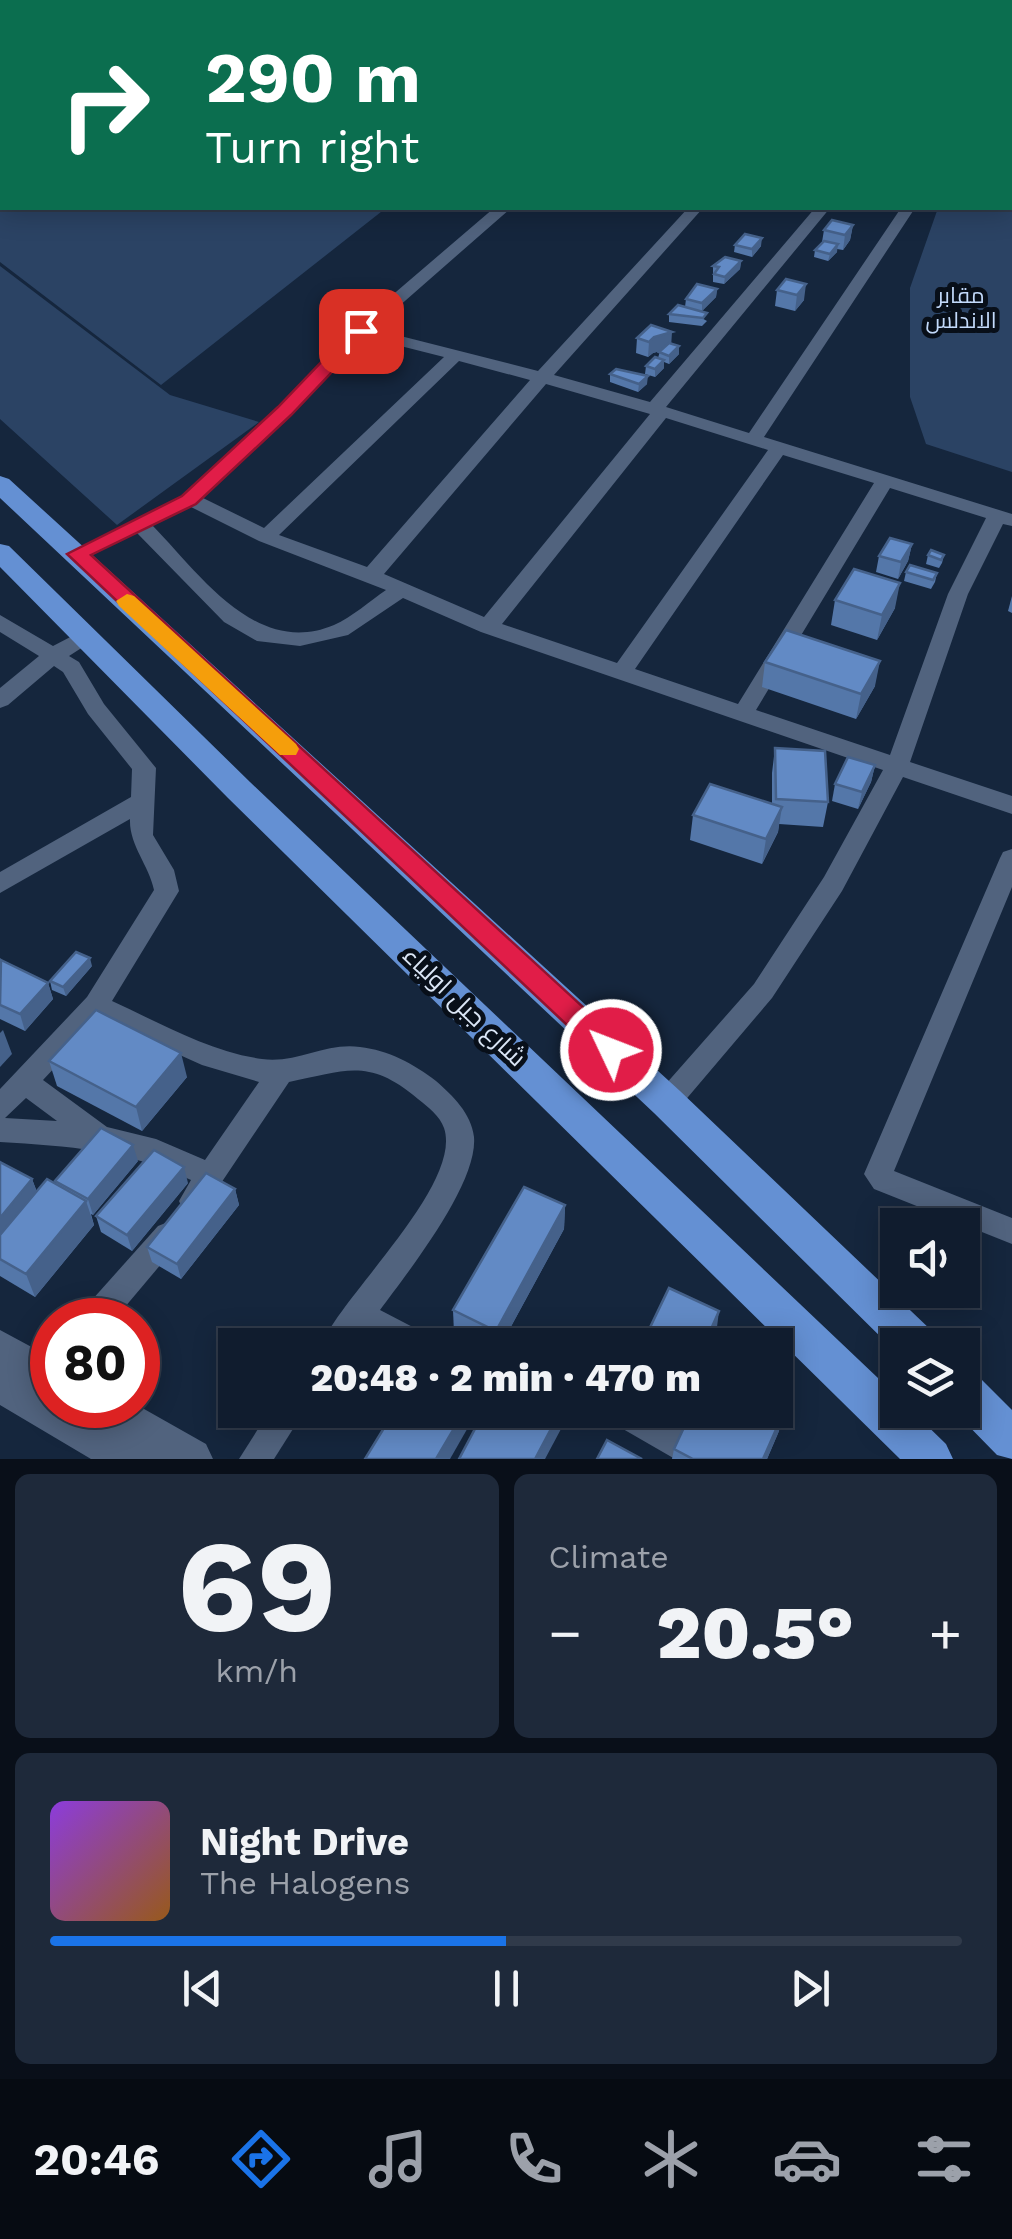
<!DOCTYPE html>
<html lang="en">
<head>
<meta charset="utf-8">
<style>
	:root { --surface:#101c2e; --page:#1e293a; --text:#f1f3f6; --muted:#9ca1aa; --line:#303a4a; --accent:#1a73e8 }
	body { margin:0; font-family:"Work Sans",Cairo,sans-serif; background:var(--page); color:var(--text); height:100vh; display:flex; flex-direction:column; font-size:38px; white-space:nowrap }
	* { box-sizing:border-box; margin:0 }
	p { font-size:32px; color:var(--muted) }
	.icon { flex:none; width:55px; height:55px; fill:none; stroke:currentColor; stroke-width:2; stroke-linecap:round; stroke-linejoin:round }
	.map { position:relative; height:1459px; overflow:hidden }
	.sheet { display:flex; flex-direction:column; gap:15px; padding:15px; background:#090f19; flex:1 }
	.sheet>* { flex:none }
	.guide { position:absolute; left:0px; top:0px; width:1012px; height:210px; box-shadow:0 5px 25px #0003,0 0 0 2px var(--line); background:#0b6e4f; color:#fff; overflow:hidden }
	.buttons { position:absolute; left:880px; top:1208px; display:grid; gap:20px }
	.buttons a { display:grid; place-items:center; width:100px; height:100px; border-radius:0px; background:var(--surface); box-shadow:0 5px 25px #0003,0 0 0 2px var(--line); font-size:50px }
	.speed { position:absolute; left:30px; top:1298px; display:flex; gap:20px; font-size:50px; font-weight:700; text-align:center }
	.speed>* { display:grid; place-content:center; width:130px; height:130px; border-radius:50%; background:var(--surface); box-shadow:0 5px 25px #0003,0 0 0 2px var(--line); line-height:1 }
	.speed .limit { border:15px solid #d22; background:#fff; color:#111 }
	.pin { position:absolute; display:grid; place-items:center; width:85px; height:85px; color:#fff; margin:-42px; border-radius:20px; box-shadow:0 5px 15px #0006 }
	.me { position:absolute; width:110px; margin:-55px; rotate:313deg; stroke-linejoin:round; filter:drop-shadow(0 0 8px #0008) }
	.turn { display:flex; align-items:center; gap:35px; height:210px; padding:0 40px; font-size:45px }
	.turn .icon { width:130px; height:130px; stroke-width:2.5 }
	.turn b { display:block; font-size:70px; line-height:85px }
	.big { font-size:75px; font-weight:800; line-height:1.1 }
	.sheet .card { flex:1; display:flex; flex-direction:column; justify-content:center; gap:15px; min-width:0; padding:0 35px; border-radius:15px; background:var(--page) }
	.sheet .dial { align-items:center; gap:0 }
	.dial b { font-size:130px; line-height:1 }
	.song { display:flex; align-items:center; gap:30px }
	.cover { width:120px; height:120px; border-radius:15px; background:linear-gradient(135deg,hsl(270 70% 55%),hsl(30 70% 35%)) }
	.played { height:10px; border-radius:5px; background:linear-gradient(90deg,var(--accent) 50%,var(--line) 50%) }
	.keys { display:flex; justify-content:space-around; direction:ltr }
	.heat { display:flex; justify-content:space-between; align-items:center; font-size:55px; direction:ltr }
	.sheet .tiles { flex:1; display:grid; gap:15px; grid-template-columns:1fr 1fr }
	.card:last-child { grid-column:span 2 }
	.trip { position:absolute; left:218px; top:1328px; width:575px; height:100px; border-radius:0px; background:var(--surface); box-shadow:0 5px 25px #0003,0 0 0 2px var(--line); font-weight:800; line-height:100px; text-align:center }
	.menu { display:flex; height:160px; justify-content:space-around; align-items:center; background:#060b12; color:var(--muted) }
	.menu .icon { width:70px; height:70px }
	.menu .on { color:var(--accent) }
	.menu b { font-size:45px; color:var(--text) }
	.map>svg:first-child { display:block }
	.green { fill:#2b4364 }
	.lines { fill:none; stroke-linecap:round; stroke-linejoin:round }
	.minor { fill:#51637e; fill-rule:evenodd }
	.tertiary { fill:#51637e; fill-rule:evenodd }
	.trunk { fill:#6490d3; fill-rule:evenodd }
	.wall { fill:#5477a9 }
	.shaded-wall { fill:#45618a }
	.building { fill:#628ac5; stroke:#45618a; stroke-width:2.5 }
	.route { fill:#e11d48; stroke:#92132f; stroke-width:2.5 }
	.slow { fill:#f59e0b }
	.labels { text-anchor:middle; stroke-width:10; stroke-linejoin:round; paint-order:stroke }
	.far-park-label { font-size:22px; fill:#c3dafb; stroke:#080f19 }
	.street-label { font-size:25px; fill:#dbe6f6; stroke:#080f19 }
</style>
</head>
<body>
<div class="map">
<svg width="1012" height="1459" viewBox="0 0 1012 1459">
	<rect width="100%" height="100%" fill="#15263d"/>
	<g class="green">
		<path d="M0,0H650L2,2V208H386L161,385L0,262Z"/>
		<path d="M1010,143H1012V472L926,444L910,397V288L938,208H1010Z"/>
		<path d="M0,266L170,395L259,422L117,525L0,419Z"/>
	</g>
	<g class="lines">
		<g class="minor">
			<path d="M863,0H885L886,2H864Z"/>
			<path d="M1010,20L1012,21V29L1010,28Z"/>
			<path d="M1010,101H1012L1010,111Z"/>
			<rect x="1010" y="130" width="2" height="9"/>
			<path d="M494,208H511L373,329L538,371L688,208H703L554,375L650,402L815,208H830L666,407L749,433L901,208H915L764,437L1012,514V526L1003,524L968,594L910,762L1012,796V814L903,777L842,891L772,998L677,1110L667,1114L657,1110L653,1102L657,1094L754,984L824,877L883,770L481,632L403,598L348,635L300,646L257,641L224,622L137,533L84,558H70L67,554L182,496L278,407L355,327ZM365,337L444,357L264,528L203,498L290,415ZM459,361L530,380L367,567L279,535ZM546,384L650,414L484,617L384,574ZM666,418L768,450L617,663L502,624ZM783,455L874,483L738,704L635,669ZM890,488L986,518L948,594L890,755L756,710ZM191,507L259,541L386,590C370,601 352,617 334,625C256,658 200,574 152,525Z"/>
			<path d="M0,615L53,646L78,633H94L97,638L69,656L79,662L104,704L156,768L153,835L174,870L179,891L112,1001C160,1023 210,1052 262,1059C296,1064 326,1042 360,1047C388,1050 414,1064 436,1081C453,1096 471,1113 474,1137C478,1184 408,1272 380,1310L428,1335L432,1345H387L363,1333L354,1345H321C343,1294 463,1184 444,1128C440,1116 428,1107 418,1099C368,1057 346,1071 289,1082L203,1210L193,1214L183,1210L179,1201L191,1180C129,1150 67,1146 0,1142V1089L87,997L154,890C149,865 129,845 130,819L0,893V872L131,797L132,769L88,714L63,672L54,666L8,705L0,708V688L39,656L0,632ZM100,1019L202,1065L259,1082L205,1160L156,1139L107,1127L43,1080ZM26,1098L57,1121L5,1118Z"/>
			<path d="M1012,849V887L894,1171L1012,1218V1244L874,1189L864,1174L1000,858L1003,852Z"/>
			<path d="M168,1222L178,1226L183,1235L178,1244L114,1320H79L83,1310L158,1226Z"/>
			<path d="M270,1410H305L274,1459H239Z"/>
			<path d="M557,1410H652L714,1448L719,1459H675L623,1429L573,1426L562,1421Z"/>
		</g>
		<path class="tertiary" d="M0,1330L52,1358V1405H137L206,1444L213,1459H91L0,1405Z"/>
		<g class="trunk">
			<path d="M0,476L9,479L680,1091L932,1331L938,1345H898V1354L654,1113L0,498Z"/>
			<path d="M0,544L9,546L250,782L898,1397V1410H911L946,1444L953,1459H900L228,798L0,567Z"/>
			<path d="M962,1369L977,1375L1012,1410V1459L997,1455L953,1410H962Z"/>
		</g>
	</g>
	<g class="wall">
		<path d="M853,225L850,240L843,250L837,249V252L828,261L814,257L815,250L822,242L824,230Z"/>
		<path d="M735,245L761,246L752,257L734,252Z"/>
		<path d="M741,261L740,269L724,284L713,282V266Z"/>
		<path d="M786,279L804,300L795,311L775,306L777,290Z"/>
		<path d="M717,289L716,297L702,311L685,307L686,299Z"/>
		<path d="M678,305L707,321L702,326L669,322V314Z"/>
		<path d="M637,338L679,346V354L669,364L664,362V368L655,377L645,374L646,366L658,358L660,351L653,353L648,357L636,353Z"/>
		<path d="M610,374L647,384L638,392L610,382Z"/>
		<path d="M912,544L908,561L898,579L876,572L879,556Z"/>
		<path d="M928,555H944L942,563L939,568L926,564Z"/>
		<path d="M906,572L937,573L935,582L931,589L904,581Z"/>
		<path d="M1012,596V613L1008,611Z"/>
		<path d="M835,600L895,608L877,640L831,625Z"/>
		<path d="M765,662L875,686L856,719L762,687Z"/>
		<path d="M775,748L828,802L823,827L779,824L778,832L762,864L690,840L693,815L772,804V773Z"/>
		<path d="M875,765L871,782L858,809L832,801L835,784Z"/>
		<path d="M0,961L48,983L53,999L25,1031L0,1019Z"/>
		<path d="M92,966L66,996L52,990L50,981Z"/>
		<path d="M49,1061L187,1077L142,1131L57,1086Z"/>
		<path d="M138,1161L93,1215L91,1214L94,1225L35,1297L0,1276V1162L32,1179L37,1192L56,1184L55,1181Z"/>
		<path d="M188,1183L132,1251L101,1232L96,1216Z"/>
		<path d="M235,1189L239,1205L181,1279L152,1262L147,1247Z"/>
		<path d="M565,1205L564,1229L501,1345H478L454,1333L453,1310Z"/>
		<path d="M779,1431L767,1459H672L674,1449Z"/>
	</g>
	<g class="shaded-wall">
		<path d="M0,0H14L2,2V34L0,36Z"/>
		<path d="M853,225L850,240L843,250L845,235Z"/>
		<path d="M762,238L761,246L752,257V249Z"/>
		<path d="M838,244L837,252L828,261L830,254Z"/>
		<path d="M741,261L740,269L724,284L725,277Z"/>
		<path d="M806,284L804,300L795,311L797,295Z"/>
		<path d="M717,289L716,297L702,311V303Z"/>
		<path d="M672,332L671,348L653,353L648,357L649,342L654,337Z"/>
		<path d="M679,346V354L669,364V356Z"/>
		<path d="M664,360V368L655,377V369Z"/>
		<path d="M648,376L647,384L638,392L639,384Z"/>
		<path d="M912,544L908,561L898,579L901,562Z"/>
		<path d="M900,583L895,608L877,640L882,615Z"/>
		<path d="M880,661L875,686L856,719L861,694Z"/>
		<path d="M875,765L871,782L858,809L862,792Z"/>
		<path d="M782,807L778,832L762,864L766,839Z"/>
		<path d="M90,958L92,966L66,996L63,987Z"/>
		<path d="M48,983L53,999L25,1031L20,1014Z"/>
		<path d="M3,1030L12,1054L0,1067V1033Z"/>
		<path d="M181,1053L187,1077L142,1131L136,1107Z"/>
		<path d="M133,1145L138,1161L93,1215L88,1199Z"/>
		<path d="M184,1167L188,1183L132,1251L127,1235Z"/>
		<path d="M32,1179L41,1203L0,1253V1218Z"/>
		<path d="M235,1189L239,1205L181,1279L177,1264Z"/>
		<path d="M86,1201L94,1225L35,1297L26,1274Z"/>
		<path d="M565,1205L564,1229L501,1345H496V1331Z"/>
		<path d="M719,1311L717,1327L709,1345H704Z"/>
		<path d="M785,1409L779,1431L767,1459H763Z"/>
		<path d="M465,1410H478L450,1459H436Z"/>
		<path d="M561,1410H562L561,1429L545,1459H535Z"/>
	</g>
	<g class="building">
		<path d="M7,0H16L23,2H2Z"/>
		<path d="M832,220L853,225L845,235L824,230Z"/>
		<path d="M745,234L762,238L752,249L735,245Z"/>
		<path d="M824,241L838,244L830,254L815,250Z"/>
		<path d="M725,257L741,261L725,277L714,274L719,267L713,266Z"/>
		<path d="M786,279L806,284L797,295L777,290Z"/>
		<path d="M697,284L717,289L702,303L686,299Z"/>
		<path d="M678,305L707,313L703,318L669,314Z"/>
		<path d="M651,325L672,332L654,337L649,342L637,338Z"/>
		<path d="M669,343L679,346L669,356L659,352Z"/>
		<path d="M655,357L664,360L655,369L646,366Z"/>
		<path d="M616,369L648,376L639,384L610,374Z"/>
		<path d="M890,538L912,544L901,562L879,556Z"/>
		<path d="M931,550L944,555L941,560L928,555Z"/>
		<path d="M910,565L937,573L933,580L906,572Z"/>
		<path d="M854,569L900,583L882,615L835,600Z"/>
		<path d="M786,630L880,661L861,694L765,662Z"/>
		<path d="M775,748L825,751L828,802L776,799Z"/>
		<path d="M848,757L875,765L862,792L835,784Z"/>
		<path d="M710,784L782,807L766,839L693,815Z"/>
		<path d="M76,952L90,958L63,987L50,981Z"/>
		<path d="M1,960L48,983L20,1014L0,1005Z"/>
		<path d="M96,1010L181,1053L136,1107L49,1061Z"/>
		<path d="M101,1128L133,1145L88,1199L55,1181Z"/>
		<path d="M154,1150L184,1167L127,1235L96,1216Z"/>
		<path d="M0,1162L32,1179L0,1218Z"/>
		<path d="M206,1173L235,1189L177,1264L147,1247Z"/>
		<path d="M47,1179L86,1201L26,1274L0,1259V1235Z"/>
		<path d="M524,1187L565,1205L496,1331L453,1310Z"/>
		<path d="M669,1288L719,1311L704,1345H655L644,1340Z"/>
		<path d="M775,1404L785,1409L763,1459H693L674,1449L692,1410H775Z"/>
		<path d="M395,1410L407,1417L411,1410H465L436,1459H365Z"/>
		<path d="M485,1410H561L535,1459H459Z"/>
		<path d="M607,1440L642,1459H597Z"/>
	</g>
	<path class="route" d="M361,326L367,327V335L291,415L196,504L91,555L621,1042L625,1050L621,1058L611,1062L602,1058L67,554L182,496L278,407L355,327Z"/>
	<path class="slow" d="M127,594L134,596L296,744L299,749L296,755H280L119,606L116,601Z"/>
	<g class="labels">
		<g class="far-park-label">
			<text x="961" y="303">مقابر<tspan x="961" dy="25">الاندلس</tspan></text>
		</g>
		<g class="street-label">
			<text transform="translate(465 1006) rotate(44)" y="9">شارع جبل اولياء</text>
		</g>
	</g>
</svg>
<div class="buttons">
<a><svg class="icon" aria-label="sound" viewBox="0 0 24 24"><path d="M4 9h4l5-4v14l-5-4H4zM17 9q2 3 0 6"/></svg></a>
<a><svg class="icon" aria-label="layers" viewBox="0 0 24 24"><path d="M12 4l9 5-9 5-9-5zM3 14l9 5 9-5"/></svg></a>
</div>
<div class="speed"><div class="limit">80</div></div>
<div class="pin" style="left:361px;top:331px;background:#d93025"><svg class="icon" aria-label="arrive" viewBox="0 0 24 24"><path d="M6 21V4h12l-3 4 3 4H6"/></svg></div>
<svg class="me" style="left:611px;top:1050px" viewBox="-20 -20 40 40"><circle r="17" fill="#e11d48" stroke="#fff" stroke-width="3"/><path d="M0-11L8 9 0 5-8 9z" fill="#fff"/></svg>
<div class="trip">20:48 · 2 min · 470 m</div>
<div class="guide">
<div class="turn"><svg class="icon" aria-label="right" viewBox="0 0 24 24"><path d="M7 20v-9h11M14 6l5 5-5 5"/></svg><div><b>290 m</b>Turn right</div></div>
</div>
</div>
<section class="sheet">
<div class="tiles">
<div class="card dial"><b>69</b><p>km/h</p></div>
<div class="card"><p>Climate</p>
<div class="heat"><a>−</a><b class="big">20.5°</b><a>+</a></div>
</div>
<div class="card">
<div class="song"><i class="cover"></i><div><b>Night Drive</b><p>The Halogens</p></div></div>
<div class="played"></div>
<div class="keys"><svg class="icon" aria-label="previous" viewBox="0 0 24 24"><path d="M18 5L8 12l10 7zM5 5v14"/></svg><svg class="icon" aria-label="pause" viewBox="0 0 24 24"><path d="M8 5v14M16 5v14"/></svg><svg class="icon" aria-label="next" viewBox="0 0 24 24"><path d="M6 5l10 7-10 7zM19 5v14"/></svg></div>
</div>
</div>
</section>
<nav class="menu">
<b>20:46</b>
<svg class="icon on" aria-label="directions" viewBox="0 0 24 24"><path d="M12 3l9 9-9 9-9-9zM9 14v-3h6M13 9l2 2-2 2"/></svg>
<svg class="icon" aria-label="music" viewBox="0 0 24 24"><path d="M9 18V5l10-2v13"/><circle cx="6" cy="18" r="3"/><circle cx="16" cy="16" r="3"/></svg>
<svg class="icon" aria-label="phone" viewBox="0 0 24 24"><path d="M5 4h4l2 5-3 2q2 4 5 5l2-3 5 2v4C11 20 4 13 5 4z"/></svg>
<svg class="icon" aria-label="climate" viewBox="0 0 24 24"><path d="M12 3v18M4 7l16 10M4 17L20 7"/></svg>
<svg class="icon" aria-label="car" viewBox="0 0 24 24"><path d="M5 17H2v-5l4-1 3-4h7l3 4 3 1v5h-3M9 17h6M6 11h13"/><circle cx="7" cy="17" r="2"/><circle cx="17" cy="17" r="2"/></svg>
<svg class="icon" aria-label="filters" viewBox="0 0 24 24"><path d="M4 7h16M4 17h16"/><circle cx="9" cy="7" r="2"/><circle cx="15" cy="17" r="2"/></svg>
</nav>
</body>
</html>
